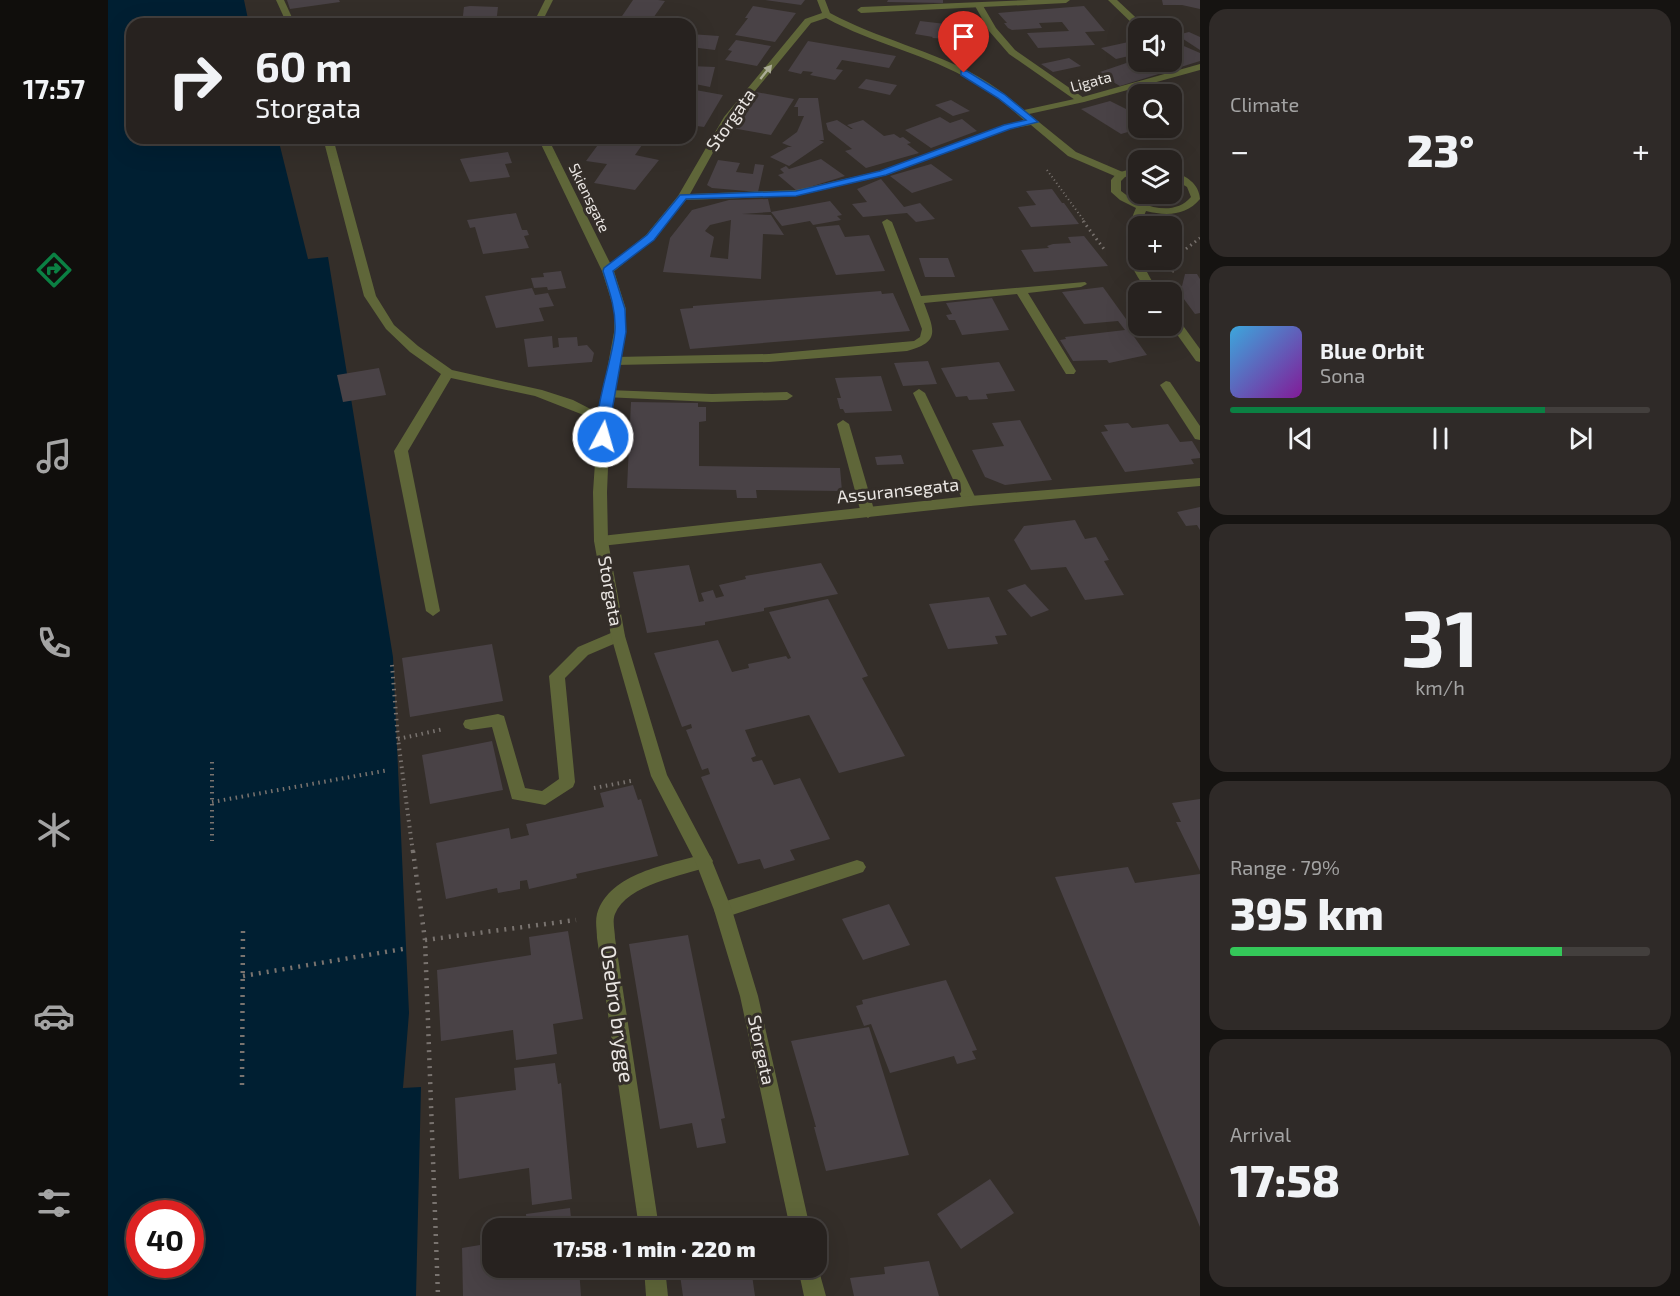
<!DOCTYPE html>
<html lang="en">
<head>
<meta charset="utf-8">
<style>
	:root { --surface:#27221f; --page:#2f2a28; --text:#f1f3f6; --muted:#a4a4a4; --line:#433f3d; --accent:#0b8043 }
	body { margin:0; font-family:"Exo 2",sans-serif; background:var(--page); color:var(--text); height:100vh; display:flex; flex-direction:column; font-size:22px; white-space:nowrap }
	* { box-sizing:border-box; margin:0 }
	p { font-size:20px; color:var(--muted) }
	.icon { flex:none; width:33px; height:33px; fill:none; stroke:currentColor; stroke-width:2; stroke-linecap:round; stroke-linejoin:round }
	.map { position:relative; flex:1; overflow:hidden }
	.sheet { display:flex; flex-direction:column; gap:9px; padding:9px; background:#151311; width:480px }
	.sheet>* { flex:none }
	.hud { position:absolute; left:18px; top:18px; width:570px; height:126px; border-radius:18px; box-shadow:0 6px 24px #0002,0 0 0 2px var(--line); background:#27221f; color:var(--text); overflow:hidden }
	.fabs { position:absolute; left:1020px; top:18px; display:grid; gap:12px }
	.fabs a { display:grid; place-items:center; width:54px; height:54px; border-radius:12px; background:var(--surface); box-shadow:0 6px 24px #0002,0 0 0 2px var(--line); font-size:30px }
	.speed { position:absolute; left:18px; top:1200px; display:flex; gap:12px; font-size:30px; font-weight:700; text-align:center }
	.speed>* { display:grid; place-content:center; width:78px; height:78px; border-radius:50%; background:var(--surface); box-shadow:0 6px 24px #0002,0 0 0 2px var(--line); line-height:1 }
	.speed .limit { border:9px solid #d22; background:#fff; color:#111 }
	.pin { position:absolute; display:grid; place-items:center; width:51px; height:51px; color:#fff; margin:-62px -26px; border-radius:50% 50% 50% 0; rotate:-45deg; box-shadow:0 0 6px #0007 }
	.pin .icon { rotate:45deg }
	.me { position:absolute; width:66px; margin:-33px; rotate:6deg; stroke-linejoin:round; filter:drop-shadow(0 0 4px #0008) }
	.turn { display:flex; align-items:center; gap:21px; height:126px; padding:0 30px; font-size:27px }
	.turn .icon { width:78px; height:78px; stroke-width:2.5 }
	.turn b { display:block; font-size:42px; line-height:51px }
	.big { font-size:45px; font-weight:800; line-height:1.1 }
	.sheet .widget { flex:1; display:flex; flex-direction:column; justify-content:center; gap:9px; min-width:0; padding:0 21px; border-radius:18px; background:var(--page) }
	.sheet .dial { align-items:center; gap:0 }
	.dial b { font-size:78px; line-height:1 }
	.song { display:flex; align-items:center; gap:18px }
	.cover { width:72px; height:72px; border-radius:9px; background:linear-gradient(135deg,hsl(200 70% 55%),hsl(290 70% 35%)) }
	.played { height:6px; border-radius:3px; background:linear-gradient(90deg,var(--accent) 75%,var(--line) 75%) }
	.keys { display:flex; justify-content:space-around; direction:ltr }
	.heat { display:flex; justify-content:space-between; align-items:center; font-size:33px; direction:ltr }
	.charge { height:9px; border-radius:4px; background:linear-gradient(90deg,#34c759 79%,var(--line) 0) }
	.trip { position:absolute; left:374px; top:1218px; width:345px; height:60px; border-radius:18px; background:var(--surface); box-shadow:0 6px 24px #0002,0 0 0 2px var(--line); font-weight:800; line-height:60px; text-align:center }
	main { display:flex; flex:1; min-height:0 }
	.dock { display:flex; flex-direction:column; width:108px; justify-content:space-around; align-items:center; background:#100e0c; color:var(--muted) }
	.dock .icon { width:42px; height:42px }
	.dock .current { color:var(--accent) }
	.dock b { font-size:27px; color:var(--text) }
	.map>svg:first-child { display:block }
	.water { fill:#001f32; fill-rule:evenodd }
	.building { fill:#494246; fill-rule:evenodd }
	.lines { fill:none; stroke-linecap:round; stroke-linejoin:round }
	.path-far3 { stroke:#79736f; stroke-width:2; stroke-dasharray:1 3; stroke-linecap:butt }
	.path-far2 { stroke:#79736f; stroke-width:3; stroke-dasharray:1.5 4; stroke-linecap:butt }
	.path-far1 { stroke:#79736f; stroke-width:4; stroke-dasharray:1.5 4.5; stroke-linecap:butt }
	.path { stroke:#79736f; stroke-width:4.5; stroke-dasharray:2 6; stroke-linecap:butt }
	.service { fill:#5f6639; fill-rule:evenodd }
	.minor { fill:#5f6639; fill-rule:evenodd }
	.tertiary { fill:#5f6639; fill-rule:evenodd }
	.oneway { fill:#abac96 }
	.route { fill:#1a73e8; stroke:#114b97; stroke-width:1.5 }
	.labels { text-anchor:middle; stroke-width:6; stroke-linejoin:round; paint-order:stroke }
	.far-street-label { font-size:15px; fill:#eae6e3; stroke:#342e29 }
	.street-label { font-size:18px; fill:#eae6e3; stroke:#342e29 }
	.near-street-label { font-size:21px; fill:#eae6e3; stroke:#342e29 }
</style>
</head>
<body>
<main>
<nav class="dock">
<b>17:57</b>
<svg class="icon current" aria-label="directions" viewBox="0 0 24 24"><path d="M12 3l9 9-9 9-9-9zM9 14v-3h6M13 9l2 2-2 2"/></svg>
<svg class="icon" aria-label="music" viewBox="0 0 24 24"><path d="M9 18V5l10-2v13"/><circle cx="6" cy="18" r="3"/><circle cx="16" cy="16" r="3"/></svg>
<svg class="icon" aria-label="phone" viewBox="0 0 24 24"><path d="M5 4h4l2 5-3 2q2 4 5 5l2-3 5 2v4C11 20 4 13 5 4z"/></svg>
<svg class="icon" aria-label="climate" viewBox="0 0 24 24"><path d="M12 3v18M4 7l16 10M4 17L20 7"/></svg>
<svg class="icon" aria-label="car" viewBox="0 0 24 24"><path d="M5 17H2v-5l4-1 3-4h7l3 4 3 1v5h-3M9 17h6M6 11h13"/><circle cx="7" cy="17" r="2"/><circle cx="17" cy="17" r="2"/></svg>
<svg class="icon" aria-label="filters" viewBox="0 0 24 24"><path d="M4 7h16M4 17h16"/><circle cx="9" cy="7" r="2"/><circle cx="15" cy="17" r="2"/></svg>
</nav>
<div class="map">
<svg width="1092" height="1296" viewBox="0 0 1092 1296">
	<rect width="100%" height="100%" fill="#342e29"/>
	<path class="water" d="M0,0H136L141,24H24V138H170L200,259L220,257L285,657L301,1013L295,1088L313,1087L308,1296H0ZM32,1214H82V1264H32Z"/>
	<g class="building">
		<path d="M179,0H231L232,2L182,9Z"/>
		<path d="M525,0H550L557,1L541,24L510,22Z"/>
		<path d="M657,0H697L693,5Z"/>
		<path d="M780,0H835V3L779,2Z"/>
		<path d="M1054,0H1092V9L1074,5H1055Z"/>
		<path d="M362,6L390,7L388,24H354L356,7Z"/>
		<path d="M645,6L688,13L667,42L627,35L640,18H637Z"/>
		<path d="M976,6L997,31L977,32L987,45L930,48L919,33L961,31L954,22L931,23L934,28L904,30L900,28L896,23H899L890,13Z"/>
		<path d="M812,21L846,25L841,39L824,38L825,37L807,34Z"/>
		<path d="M1081,32L1092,37V50L1069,35Z"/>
		<path d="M582,34L611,36L607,50L582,47Z"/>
		<path d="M628,40L663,46L649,66L617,60L624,51L620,50Z"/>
		<path d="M700,41L788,56L781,68L734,60L728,69L735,70L727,80L702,75L705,72L695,71L693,74L680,71Z"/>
		<path d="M1025,41H1030V54L1008,59L993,48Z"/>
		<path d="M1064,43H1069L1092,53V61L1012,86L989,73L1030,59V62H1064Z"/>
		<path d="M961,58L973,66L945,72L933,64Z"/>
		<path d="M582,66L607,67L602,87L582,83Z"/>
		<path d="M758,79L789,85L782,95L750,88Z"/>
		<path d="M582,89L615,95L596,127L582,125Z"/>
		<path d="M648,92L686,99L663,135L624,128Z"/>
		<path d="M691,98H710L716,140H711L716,142L681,166L662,157L680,147H684L674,143L689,132L696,116H690V107H686Z"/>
		<path d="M843,100L862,111L845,116L827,105Z"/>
		<path d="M1002,101L1030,115V129L1013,134L973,109Z"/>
		<path d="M832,117L842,123L854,119L869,131L823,148L797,130Z"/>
		<path d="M729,120L743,129H745L739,125L755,120L776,136L786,134L792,138L795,137L803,143L799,144L811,153L758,168L737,151L744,149L720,130L718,123Z"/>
		<path d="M361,138H395V139L364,144Z"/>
		<path d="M495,138H539L527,155L551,160L527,190L486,183L499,164L478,161Z"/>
		<path d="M400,152L404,163L397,164L402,177L362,182L352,159Z"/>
		<path d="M713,159L737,176L689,191L670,175L676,173L672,169L678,166L681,169Z"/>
		<path d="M610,160L632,163L628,172L645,174L647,164L656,165L650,192L604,188L599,185Z"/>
		<path d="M823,164L845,180L804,193L782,176Z"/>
		<path d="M773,179L796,207L812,203L827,219L808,222L799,213L755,217L744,204L759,202L749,189Z"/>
		<path d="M944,189L954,203H956L971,224L923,227L910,207L928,205L918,191Z"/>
		<path d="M660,199L663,212L634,214L663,215L676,235L655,234L653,279L555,272L562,238L584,210L621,200ZM623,220L620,259L602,257L606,237L597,231L602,225Z"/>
		<path d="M722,201L734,215L729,216L733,220L705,225L702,221L674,226L663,212Z"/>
		<path d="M408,213L414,230H419L421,235L416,236L421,248L375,254L367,227L362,228L359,220Z"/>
		<path d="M731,225L737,237L761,235L777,271L728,275L708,227Z"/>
		<path d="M976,236L1000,266L926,272L913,250L941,248L939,246L945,244L963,243L960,237Z"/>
		<path d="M811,258H840L847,277H817Z"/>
		<path d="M453,271L458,288L440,290L439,287L426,288L423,278L436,277L435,273Z"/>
		<path d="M1077,274H1089L1092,279V313L1087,314L1067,287L1074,286Z"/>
		<path d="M995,287L1018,319L1030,318V326H1035L1038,329L1022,331L1039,355L1001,363L999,360L965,361L952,340L958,339L957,337L1017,330L1010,321L976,324L954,292Z"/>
		<path d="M424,288L427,295L440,293L446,306L431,308L436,321L388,328L377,296Z"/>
		<path d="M773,291L774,294L785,293L802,331L582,349L572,309L585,308V306Z"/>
		<path d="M884,298L901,330L854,335L847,320H841L838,315L844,314L838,303Z"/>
		<path d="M444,336L445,348L451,347L450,338L469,337L470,346L479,345L486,353L484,362L420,367L416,339Z"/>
		<path d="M820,361L829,384L795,386L786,363Z"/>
		<path d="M891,362L907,391L878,394L880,399L861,400L859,396L848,397L833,368Z"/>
		<path d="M271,368L278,395L235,402L229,375Z"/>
		<path d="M773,376L784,411L737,413L735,409H732L729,398H733L727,378Z"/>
		<path d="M523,402L590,403V407H598V421L591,422V466L732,468L734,491L648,490L649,498H629L628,490L519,488Z"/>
		<path d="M912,420L944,480L897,485L877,477L864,450L896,446L884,423Z"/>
		<path d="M1020,423L1024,428L1060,424L1072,442L1084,441L1092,454V458L1083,459L1086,464L1017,472L993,432L1000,431L996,425Z"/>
		<path d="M793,455L796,464L769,465L767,457Z"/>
		<path d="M1092,507V530L1089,525L1078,526L1069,512Z"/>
		<path d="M967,520L977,539L988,537L1001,560L996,561L1016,595L977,600L958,567L923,570L906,540L916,526Z"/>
		<path d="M713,563L730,594L656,608V611L597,622V625L539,633L525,572L581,565L591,602L596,601L593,593L605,590L608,598L616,596L611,585L638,579L637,576Z"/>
		<path d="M917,584L941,610L923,617L899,590Z"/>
		<path d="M881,597L899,635L887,636L890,644L840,649L821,604Z"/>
		<path d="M720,599L760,676L754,678L797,756L731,773L701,715L637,730L648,756L643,758L645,762L654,760L666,785L692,778L722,839L682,850L687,860L656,869L652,859L630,864L593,777L602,774L600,768L594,770L578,730L584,728L583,724L574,727L546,653L610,640L624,672L641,668L640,664L678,656L680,659L683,658L661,612Z"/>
		<path d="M384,644L395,701L302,717L294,658Z"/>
		<path d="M384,741L395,790L322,804L314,755Z"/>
		<path d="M525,785L530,800L533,799L550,856L468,874L469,878L421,889L419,880L412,881V889L390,893L389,888L338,899L328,843L401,828L403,839L421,835L418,824L496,807L492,793Z"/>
		<path d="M1092,799V871L1068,822H1073L1064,803Z"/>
		<path d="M1020,867L1027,883L1092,874V1227L947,877Z"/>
		<path d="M781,904L802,945L755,960L734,919Z"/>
		<path d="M460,931L475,1019L445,1024L449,1054L408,1060L405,1030L333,1041L329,970L423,955L421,937Z"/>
		<path d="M580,935L617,1118L613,1119L618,1143L589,1148L584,1123L552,1129L521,944Z"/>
		<path d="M838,980L869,1050L864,1051L868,1059L849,1064L846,1056L782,1073L763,1024L756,1026L748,1006L755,1004L754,1000Z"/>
		<path d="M761,1027L801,1155L718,1171L706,1127H708L683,1041Z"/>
		<path d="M447,1063L450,1084L453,1083L464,1199L424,1205L421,1168L351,1179L347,1098L408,1090L406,1068Z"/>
		<path d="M882,1179L906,1213L853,1249L829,1214Z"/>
		<path d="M462,1208L464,1228H419L418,1214Z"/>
		<path d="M635,1221L636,1228H588V1227Z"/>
		<path d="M384,1243V1268H471L473,1296H355L354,1248Z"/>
		<path d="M821,1261L831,1296H746L742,1278L777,1274L776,1267Z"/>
		<path d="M571,1268H643L647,1296H575Z"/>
	</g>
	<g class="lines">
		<path class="path-far3" d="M939,170L977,222"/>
		<g class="path-far2">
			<path d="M975,221L996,249"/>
			<path d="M1064,272L1074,252L1092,238"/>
		</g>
		<g class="path-far1">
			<path d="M284,665L290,739L305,853"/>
			<path d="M290,739L336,729"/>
			<path d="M104,762V841"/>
			<path d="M486,788L523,781"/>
			<path d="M104,802L281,770"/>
		</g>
		<g class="path">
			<path d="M305,851L317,940L330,1296"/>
			<path d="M317,940L468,920"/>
			<path d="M135,976L295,949"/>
			<path d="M134,1085L135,929"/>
		</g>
		<g class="service">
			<path d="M1000,0H1009L1039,28L1030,29Z"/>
			<path d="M868,4H874L888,28L907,50L976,98V102H970L901,54L881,31L867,6Z"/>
			<path d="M215,138H225L268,296L286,325L310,346L344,370L434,390L465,400L502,419L496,423L427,396L343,378L300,451L332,611L325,616L318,611L286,451L333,374L302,352L278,329L256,296Z"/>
			<path d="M779,219L784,222L813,296L977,282L979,284L973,287L920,293L968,371L966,374H958L909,294L816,303C826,330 833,342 799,351L661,362L507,365L501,361L507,357L661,354L806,341L812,337L814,329L774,222Z"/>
			<path d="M1058,381L1062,382L1092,426V440L1087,439L1052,385Z"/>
			<path d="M811,389L817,393L869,501L867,504L862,506L855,501L805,393Z"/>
			<path d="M500,390L604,394L679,392L685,396L679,400L604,402L496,397L494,394L496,391Z"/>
			<path d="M735,420L741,424L767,513L760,518L753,513L729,424Z"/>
			<path d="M510,630L515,632L517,636L515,640L480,655L457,678L467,782L465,787L437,805L404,799L384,727L363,730L357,728L355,724L357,720L390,714L396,716L417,788L434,791L451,779L441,676L470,647Z"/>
			<path d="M749,860L755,862L758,867L755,872L615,918L609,916L606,910L609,904L615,902Z"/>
		</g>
		<g class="minor">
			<path d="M168,0H176L187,24H179Z"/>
			<path d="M709,0H717L722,13C770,39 824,50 871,77C887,86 902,98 916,110L971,98L1092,64V70L976,102L921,114L968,152L1017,173V177H1009L960,156L923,125L901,129L779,175L688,196L578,200L546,239L504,273H496V269L538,235L570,196L616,117L697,19L714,13ZM718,18C765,44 819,54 866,82C884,93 901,107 917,121L896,125L772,171L688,190L582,194L623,120L703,23Z"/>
			<path d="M921,0H962L958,3L753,13L749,10L753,7Z"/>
			<path d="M1092,478V486L862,506L493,546L486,541L493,536L862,496Z"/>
			<path d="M596,854L602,856L605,861L602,866C575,876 519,884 507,914C504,921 507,931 507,938L551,1228H531L489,938C489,930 487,922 489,914C502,872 560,865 596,854Z"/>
			<path d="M536,1268H557L560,1296H538Z"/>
		</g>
		<g class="tertiary">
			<path d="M437,0H445L433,24H425Z"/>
			<path d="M430,138H440L506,271L518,309V332L502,419L499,492L500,541L517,636L559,775L602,856L624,910L650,996L702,1228H682L632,996L606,910L588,863L543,776L503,636L486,541L485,492L490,419L506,332V309L494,271Z"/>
			<path d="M1030,167V173L1017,177L1013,181V191C1032,206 1065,218 1083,197L1079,187L1064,178V171C1078,176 1091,183 1092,199C1078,216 1058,216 1038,211C1021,249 1033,260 1050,292H1040C1018,262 1012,244 1028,208L1012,200L1003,192V180L1009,173Z"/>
			<path d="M1064,314L1068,316L1092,349V362L1088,361L1063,326Z"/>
			<path d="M708,1260L718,1296H696L690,1268H708Z"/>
		</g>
	</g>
	<defs><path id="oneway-solid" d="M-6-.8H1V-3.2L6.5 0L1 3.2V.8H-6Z" transform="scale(1.5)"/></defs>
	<use class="oneway" href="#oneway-solid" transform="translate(658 72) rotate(-51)"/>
	<path class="route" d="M853,71H859L896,94L930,122L902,129L778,175L688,196L578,199L546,240L505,271L517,309L518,332L499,439H491C482,417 506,357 507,330C508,309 501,290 495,271L496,268L539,235L572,195L688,191L772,171L896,125L918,120L890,98L853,75Z"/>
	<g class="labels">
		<g class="far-street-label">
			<text transform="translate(983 82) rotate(-15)" y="5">Ligata</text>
			<text transform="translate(481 198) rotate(64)" y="5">Skiensgate</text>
		</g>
		<g class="street-label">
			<text transform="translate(623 120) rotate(-55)" y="6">Storgata</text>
			<text transform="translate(790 491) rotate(-6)" y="6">Assuransegata</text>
			<text transform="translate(502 591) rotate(80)" y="6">Storgata</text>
			<text transform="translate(653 1050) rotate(78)" y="6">Storgata</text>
		</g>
		<g class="near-street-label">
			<text transform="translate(509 1014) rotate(82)" y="7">Osebro brygge</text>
		</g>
	</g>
</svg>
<div class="fabs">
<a><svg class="icon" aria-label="sound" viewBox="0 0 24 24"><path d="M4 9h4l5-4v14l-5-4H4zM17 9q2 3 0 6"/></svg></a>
<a><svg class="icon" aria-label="search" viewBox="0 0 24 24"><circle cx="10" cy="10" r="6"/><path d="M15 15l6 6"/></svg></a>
<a><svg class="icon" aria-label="layers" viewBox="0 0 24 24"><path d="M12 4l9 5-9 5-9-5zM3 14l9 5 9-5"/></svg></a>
<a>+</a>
<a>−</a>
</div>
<div class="speed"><div class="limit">40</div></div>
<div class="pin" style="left:856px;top:73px;background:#d93025"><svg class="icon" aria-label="arrive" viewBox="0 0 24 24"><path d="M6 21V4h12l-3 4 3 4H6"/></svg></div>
<svg class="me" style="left:495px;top:437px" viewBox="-20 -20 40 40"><circle r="17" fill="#1a73e8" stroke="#fff" stroke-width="3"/><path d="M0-11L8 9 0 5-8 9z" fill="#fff"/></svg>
<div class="trip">17:58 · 1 min · 220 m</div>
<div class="hud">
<div class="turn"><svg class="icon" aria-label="right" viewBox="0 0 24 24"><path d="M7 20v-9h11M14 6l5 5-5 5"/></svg><div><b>60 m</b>Storgata</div></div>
</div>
</div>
<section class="sheet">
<div class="widget"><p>Climate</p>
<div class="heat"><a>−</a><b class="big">23°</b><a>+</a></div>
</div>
<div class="widget">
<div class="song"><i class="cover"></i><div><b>Blue Orbit</b><p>Sona</p></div></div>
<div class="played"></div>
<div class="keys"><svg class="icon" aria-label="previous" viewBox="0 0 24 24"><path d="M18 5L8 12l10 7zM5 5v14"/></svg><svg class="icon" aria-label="pause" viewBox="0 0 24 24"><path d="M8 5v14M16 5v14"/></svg><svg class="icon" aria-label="next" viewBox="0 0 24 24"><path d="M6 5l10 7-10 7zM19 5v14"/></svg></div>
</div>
<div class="widget dial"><b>31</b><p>km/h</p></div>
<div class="widget"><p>Range · 79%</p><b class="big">395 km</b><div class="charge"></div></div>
<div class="widget"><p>Arrival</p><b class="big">17:58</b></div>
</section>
</main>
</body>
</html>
